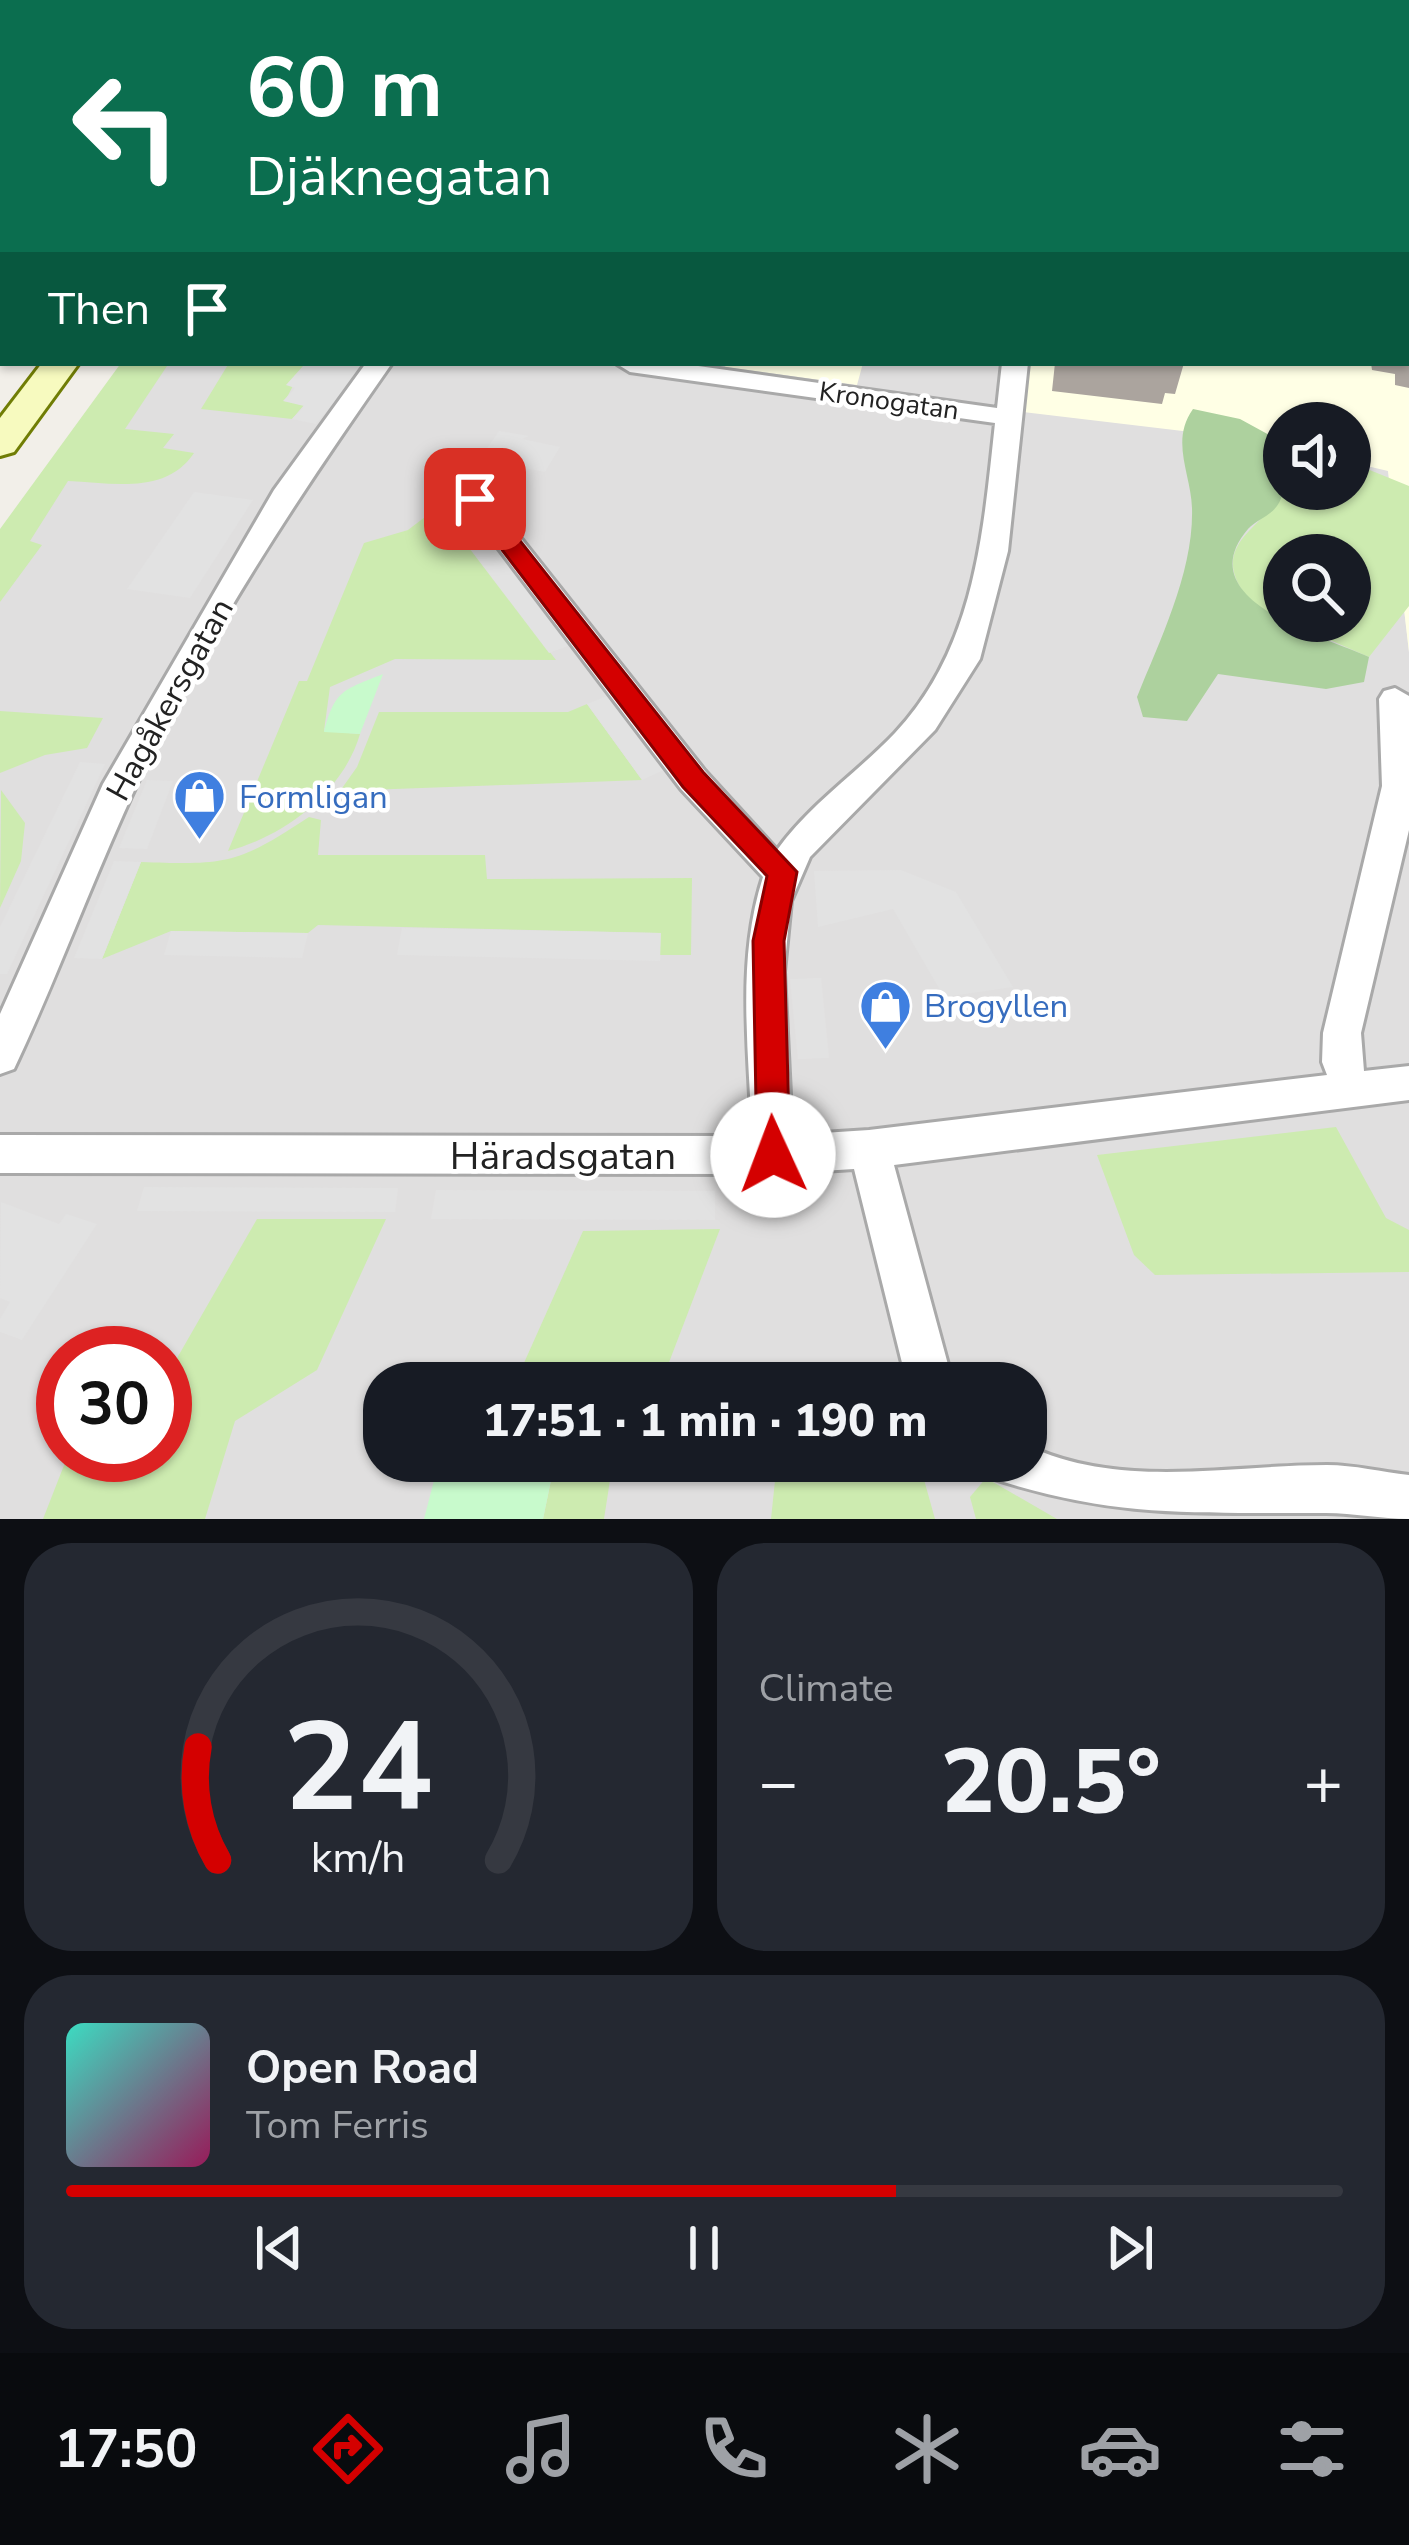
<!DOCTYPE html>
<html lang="en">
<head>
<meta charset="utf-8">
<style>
	:root { --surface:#171b24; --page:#242831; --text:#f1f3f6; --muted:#9ea1a6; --line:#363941; --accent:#d40000 }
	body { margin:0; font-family:"Nunito Sans",sans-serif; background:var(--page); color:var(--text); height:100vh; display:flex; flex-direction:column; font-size:45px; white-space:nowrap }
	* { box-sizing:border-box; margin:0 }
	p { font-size:39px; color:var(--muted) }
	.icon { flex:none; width:66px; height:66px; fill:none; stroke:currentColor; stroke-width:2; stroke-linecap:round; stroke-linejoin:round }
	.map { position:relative; height:1519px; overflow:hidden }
	.details { display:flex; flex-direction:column; gap:24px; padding:24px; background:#0d0f14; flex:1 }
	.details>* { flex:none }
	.banner { position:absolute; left:0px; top:0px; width:1410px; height:366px; box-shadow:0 3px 9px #0004; background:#0b6e4f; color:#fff; overflow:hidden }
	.controls { position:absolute; left:1263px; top:402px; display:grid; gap:24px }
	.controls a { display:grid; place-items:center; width:108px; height:108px; border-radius:50%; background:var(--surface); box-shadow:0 3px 9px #0004; font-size:60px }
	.speed { position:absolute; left:36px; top:1326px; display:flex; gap:24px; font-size:60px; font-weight:700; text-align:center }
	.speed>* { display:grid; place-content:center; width:156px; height:156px; border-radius:50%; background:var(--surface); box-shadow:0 3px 9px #0004; line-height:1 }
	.speed .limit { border:18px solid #d22; background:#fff; color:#111 }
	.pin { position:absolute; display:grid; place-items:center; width:102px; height:102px; color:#fff; margin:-51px; border-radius:24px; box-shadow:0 6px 18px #0006 }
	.me { position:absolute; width:132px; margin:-66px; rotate:358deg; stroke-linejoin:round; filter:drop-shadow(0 0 9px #0008) }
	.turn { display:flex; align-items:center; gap:42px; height:252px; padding:0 48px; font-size:54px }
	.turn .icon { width:156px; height:156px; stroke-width:2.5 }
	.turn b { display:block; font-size:84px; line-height:102px }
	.then { display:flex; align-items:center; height:114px; padding:0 48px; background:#0003; gap:24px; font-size:45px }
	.big { font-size:90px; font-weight:800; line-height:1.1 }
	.details .card { flex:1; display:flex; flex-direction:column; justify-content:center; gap:18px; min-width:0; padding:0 42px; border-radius:48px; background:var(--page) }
	.details .dial { align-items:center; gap:0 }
	.dial svg { height:312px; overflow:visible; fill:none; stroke:var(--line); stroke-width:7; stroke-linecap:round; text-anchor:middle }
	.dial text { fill:var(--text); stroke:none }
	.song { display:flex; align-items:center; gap:36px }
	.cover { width:144px; height:144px; border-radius:18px; background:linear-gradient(135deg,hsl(170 70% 55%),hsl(330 70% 35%)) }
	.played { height:12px; border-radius:6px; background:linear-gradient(90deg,var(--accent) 65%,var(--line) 65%) }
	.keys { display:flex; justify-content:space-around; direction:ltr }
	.heat { display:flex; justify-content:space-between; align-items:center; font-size:66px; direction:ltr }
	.details .tiles { flex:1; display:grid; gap:24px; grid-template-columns:1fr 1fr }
	.card:last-child { grid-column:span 2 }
	.trip { position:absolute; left:363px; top:1362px; width:684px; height:120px; border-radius:48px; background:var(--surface); box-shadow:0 3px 9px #0004; font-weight:800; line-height:120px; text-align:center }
	.tabs { display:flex; height:192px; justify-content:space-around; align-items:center; background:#090b0e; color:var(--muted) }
	.tabs .icon { width:84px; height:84px }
	.tabs .selected { color:var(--accent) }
	.tabs b { font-size:54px; color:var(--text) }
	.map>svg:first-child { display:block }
	.residential { fill:#e0dfdf; fill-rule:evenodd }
	.education { fill:#ffffe5 }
	.grass { fill:#cdebb0 }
	.forest { fill:#add19e }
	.park { fill:#c8facc }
	.parking { fill:#e2e2e2 }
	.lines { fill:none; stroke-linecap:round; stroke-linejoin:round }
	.minor-casing { stroke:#a9a9a9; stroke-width:6 }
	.secondary-casing { stroke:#707d05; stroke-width:6 }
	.minor { fill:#fff; fill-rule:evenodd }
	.secondary { fill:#f7fabf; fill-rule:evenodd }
	.tram { stroke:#707070; stroke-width:3 }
	.wall { fill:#aba49e }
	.building { fill:#c7bfb8; stroke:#8b8681; stroke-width:3 }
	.route { fill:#d40000; stroke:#8a0000; stroke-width:3 }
	.labels { text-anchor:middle; stroke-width:9; stroke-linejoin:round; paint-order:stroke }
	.far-street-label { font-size:27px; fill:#222; stroke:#fff }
	.street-label { font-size:33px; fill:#222; stroke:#fff }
	.shop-label { font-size:33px; fill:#366cbe; stroke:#fff; text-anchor:start }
	.near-street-label { font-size:39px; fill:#222; stroke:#fff }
</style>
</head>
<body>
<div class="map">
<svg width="1409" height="1519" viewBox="0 0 1409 1519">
	<rect width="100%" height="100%" fill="#f2efe9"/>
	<g class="residential">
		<path d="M215,0H697L718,3H210Z"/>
		<path d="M136,363H1027L1208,434L1284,489H1350V462L1388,470L1409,652V1519H0V584ZM1284,555H1350V621H1284ZM63,1353H165V1455H63ZM384,1383H1026V1461H384Z"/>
	</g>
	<g class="education">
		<path d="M1407,105H1409V652L1388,471L1350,462V423H1284V449L1208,434L1023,412L1027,363H1407Z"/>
		<path d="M726,363H863L857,385L725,367Z"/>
	</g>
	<g class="grass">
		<path d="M121,363H169L125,429L174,434L163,448L194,453C166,495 112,483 68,481L30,541L42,545L0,602V529Z"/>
		<path d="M229,363L304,365L285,401L304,405L292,419L201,409Z"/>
		<path d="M1350,462L1409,486V606L1369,657L1286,621H1350V555H1284V620C1266,613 1248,602 1239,585C1215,540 1269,524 1284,489H1350Z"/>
		<path d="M438,507L556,660L395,659L330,687L324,731L360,734C343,792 285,836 228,851L299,681H307L364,543L408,530Z"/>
		<path d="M587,704L642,780L340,791L357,767L379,712H568Z"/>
		<path d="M0,711L103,718L87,748L45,755L0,773Z"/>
		<path d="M1,790L25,823L21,861L0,908Z"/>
		<path d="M309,817L321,820L318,855H485L487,879L692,878L691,955H660V933L318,925L308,933L171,931L102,959L141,862C227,865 236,865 309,817Z"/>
		<path d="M1336,1127L1386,1218L1409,1230V1272L1155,1275L1134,1255L1097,1155Z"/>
		<path d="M257,1219H386L317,1370L235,1421L205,1519H43L68,1455H165V1379Z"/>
		<path d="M720,1229L668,1365L637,1383H515L583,1231Z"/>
		<path d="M555,1461H613L604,1519H543Z"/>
		<path d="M777,1461L923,1476L935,1519H771Z"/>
		<path d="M986,1478L1057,1519H976L970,1497Z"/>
	</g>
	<path class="forest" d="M1193,409L1240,419L1284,443C1284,462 1289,489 1277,506C1270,516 1256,520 1248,529C1187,600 1323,636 1369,657L1364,682L1326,689L1218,674L1187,721L1143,717L1137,697C1160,640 1194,571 1192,508C1191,474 1170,441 1193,409Z"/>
	<g class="park">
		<path d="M383,674L360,734L324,732C335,689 344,690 383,674Z"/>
		<path d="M439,1461H555L543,1519H424Z"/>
	</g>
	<g class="parking">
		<path d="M297,363H367L316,424L292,419L304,406L283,401L295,388L286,385L303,366Z"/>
		<path d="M499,431L529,436L522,439L560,447L545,472L479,460Z"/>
		<path d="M194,492L253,500L190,598L127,589Z"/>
		<path d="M459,500L571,645L549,653L438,507Z"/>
		<path d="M612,694L668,768L642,780L587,704Z"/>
		<path d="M80,762L105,764L7,974H0V927Z"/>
		<path d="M147,780L173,781L147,849L119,848Z"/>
		<path d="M114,861L141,862L102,959L74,958Z"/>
		<path d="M901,870L956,892L1013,987L944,997L893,909L818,927L814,871Z"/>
		<path d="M402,928L661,933L660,961L397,955Z"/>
		<path d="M171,931L308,933L302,958L164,955Z"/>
		<path d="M821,978L829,1058L798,1059L790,979Z"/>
		<path d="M144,1187L398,1188L395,1212L137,1211Z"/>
		<path d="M436,1190L715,1191V1220L431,1219Z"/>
		<path d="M1,1202L59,1224L66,1214L97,1224L22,1340L0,1332V1319L10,1302L0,1298Z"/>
	</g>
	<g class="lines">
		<defs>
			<g id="minor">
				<path d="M67,0H99L101,3H69Z"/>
				<path d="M1347,0H1389L1391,3H1349Z"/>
				<path d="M1409,1V12L1407,3H1400Z"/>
				<path d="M366,363H392C298,497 206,635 137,784C93,878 58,976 14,1069L0,1074V1014L103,784L274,490Z"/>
				<path d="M677,363L997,408L1002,363H1028L1008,551L980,659L935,730L810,857L791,901L784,972L792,1135L869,1130L1327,1075L1322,1062L1323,1033L1382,786L1379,699L1384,691L1395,688L1409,696V830L1361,1033L1364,1071L1409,1066V1100L894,1165L953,1383H907L854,1169L773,1174L0,1173V1135L752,1136C749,1051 736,960 763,877L681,789L461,499L465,493H485L705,771L777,850C809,805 857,773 895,733C975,648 983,534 995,423L630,372L617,364Z"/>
				<path d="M1026,1445C1121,1490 1226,1465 1327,1465C1354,1465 1382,1472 1409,1475V1519C1381,1519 1354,1513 1326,1513C1195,1512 1117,1519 991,1478L985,1461H1026Z"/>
			</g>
			<g id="secondary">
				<path d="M758,0H803L805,3H760Z"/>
				<path d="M875,0H921L923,3H877Z"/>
				<rect x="1407" y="53" width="2" height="16"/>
				<path d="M42,363H79L14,452L0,456V418Z"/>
			</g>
		</defs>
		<use href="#minor" class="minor-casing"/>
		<use href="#secondary" class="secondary-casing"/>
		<use href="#minor" class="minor"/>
		<use href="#secondary" class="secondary"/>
		<g class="tram">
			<path d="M810,0L832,3"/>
			<path d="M846,0L867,3"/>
		</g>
	</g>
	<g class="wall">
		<path d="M1407,129H1409V388L1395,385V374L1372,370L1371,363H1407Z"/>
		<path d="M1055,363H1184L1175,394L1165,393L1162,404L1052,391Z"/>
	</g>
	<path class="building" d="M1407,129L1409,135V322H1407Z"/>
	<path class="route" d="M475,492L483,494L703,772L797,872L784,941L790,1155L785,1166L773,1170L761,1166L757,1155L753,941L767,876L683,787L467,504V494Z"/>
	<defs>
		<symbol id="shop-pin" viewBox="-11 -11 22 30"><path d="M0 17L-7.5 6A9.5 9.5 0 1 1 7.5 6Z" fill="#3f7fe0" stroke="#fff"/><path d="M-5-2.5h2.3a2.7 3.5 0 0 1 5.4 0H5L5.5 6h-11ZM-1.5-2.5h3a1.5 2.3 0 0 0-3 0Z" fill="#fff"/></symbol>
	</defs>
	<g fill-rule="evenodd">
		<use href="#shop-pin" x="170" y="766" width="59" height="81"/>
		<use href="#shop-pin" x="856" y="976" width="59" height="81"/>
	</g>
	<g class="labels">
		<g class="far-street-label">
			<text transform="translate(889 401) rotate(8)" y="9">Kronogatan</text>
		</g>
		<g class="street-label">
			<text transform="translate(169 699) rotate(-61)" y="12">Hagåkersgatan</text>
		</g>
		<g class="shop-label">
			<text x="239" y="808">Formligan</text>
			<text x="924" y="1017">Brogyllen</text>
		</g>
		<g class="near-street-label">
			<text x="563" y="1169">Häradsgatan</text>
		</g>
	</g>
</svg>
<div class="controls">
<a><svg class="icon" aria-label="sound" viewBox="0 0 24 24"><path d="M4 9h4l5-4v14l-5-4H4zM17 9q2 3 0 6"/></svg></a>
<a><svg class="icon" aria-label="search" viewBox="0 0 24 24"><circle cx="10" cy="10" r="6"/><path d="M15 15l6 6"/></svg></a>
</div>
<div class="speed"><div class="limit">30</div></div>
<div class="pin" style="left:475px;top:499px;background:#d93025"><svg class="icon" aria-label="arrive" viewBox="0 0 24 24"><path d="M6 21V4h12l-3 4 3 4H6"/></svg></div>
<svg class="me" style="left:773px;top:1155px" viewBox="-20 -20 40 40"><circle r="19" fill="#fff"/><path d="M0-13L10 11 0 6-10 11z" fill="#d40000"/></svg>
<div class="trip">17:51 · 1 min · 190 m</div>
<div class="banner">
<div class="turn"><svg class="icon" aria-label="left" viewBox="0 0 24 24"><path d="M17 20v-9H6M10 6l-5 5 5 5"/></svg><div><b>60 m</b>Djäknegatan</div></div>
<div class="then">Then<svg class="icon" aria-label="arrive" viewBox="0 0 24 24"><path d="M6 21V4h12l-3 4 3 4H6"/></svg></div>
</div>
</div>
<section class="details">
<div class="tiles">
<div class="card dial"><svg viewBox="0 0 100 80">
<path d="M14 69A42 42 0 1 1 86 69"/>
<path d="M14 69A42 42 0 0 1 9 40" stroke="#d40000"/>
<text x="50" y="56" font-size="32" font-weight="700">24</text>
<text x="50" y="72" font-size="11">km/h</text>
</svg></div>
<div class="card"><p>Climate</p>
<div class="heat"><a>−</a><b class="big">20.5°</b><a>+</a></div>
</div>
<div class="card">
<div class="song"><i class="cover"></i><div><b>Open Road</b><p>Tom Ferris</p></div></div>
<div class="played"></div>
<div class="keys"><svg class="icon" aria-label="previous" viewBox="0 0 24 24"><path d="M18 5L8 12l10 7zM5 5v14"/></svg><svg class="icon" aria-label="pause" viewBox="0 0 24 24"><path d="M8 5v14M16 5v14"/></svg><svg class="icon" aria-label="next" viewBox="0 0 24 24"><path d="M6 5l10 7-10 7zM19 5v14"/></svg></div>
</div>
</div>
</section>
<nav class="tabs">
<b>17:50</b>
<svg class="icon selected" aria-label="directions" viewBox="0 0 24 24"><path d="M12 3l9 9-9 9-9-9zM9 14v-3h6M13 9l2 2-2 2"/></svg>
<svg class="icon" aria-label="music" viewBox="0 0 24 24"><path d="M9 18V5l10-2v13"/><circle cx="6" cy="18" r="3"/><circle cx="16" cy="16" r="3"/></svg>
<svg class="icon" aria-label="phone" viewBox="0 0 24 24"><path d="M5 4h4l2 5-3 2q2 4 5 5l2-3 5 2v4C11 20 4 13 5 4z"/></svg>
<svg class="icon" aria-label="climate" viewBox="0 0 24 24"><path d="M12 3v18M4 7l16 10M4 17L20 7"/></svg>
<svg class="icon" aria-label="car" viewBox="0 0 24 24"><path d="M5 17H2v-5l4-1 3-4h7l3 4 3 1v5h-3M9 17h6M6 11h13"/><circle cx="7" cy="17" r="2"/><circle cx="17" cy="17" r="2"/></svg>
<svg class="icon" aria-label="filters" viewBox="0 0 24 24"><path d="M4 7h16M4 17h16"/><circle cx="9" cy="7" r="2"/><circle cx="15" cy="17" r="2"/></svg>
</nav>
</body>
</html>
